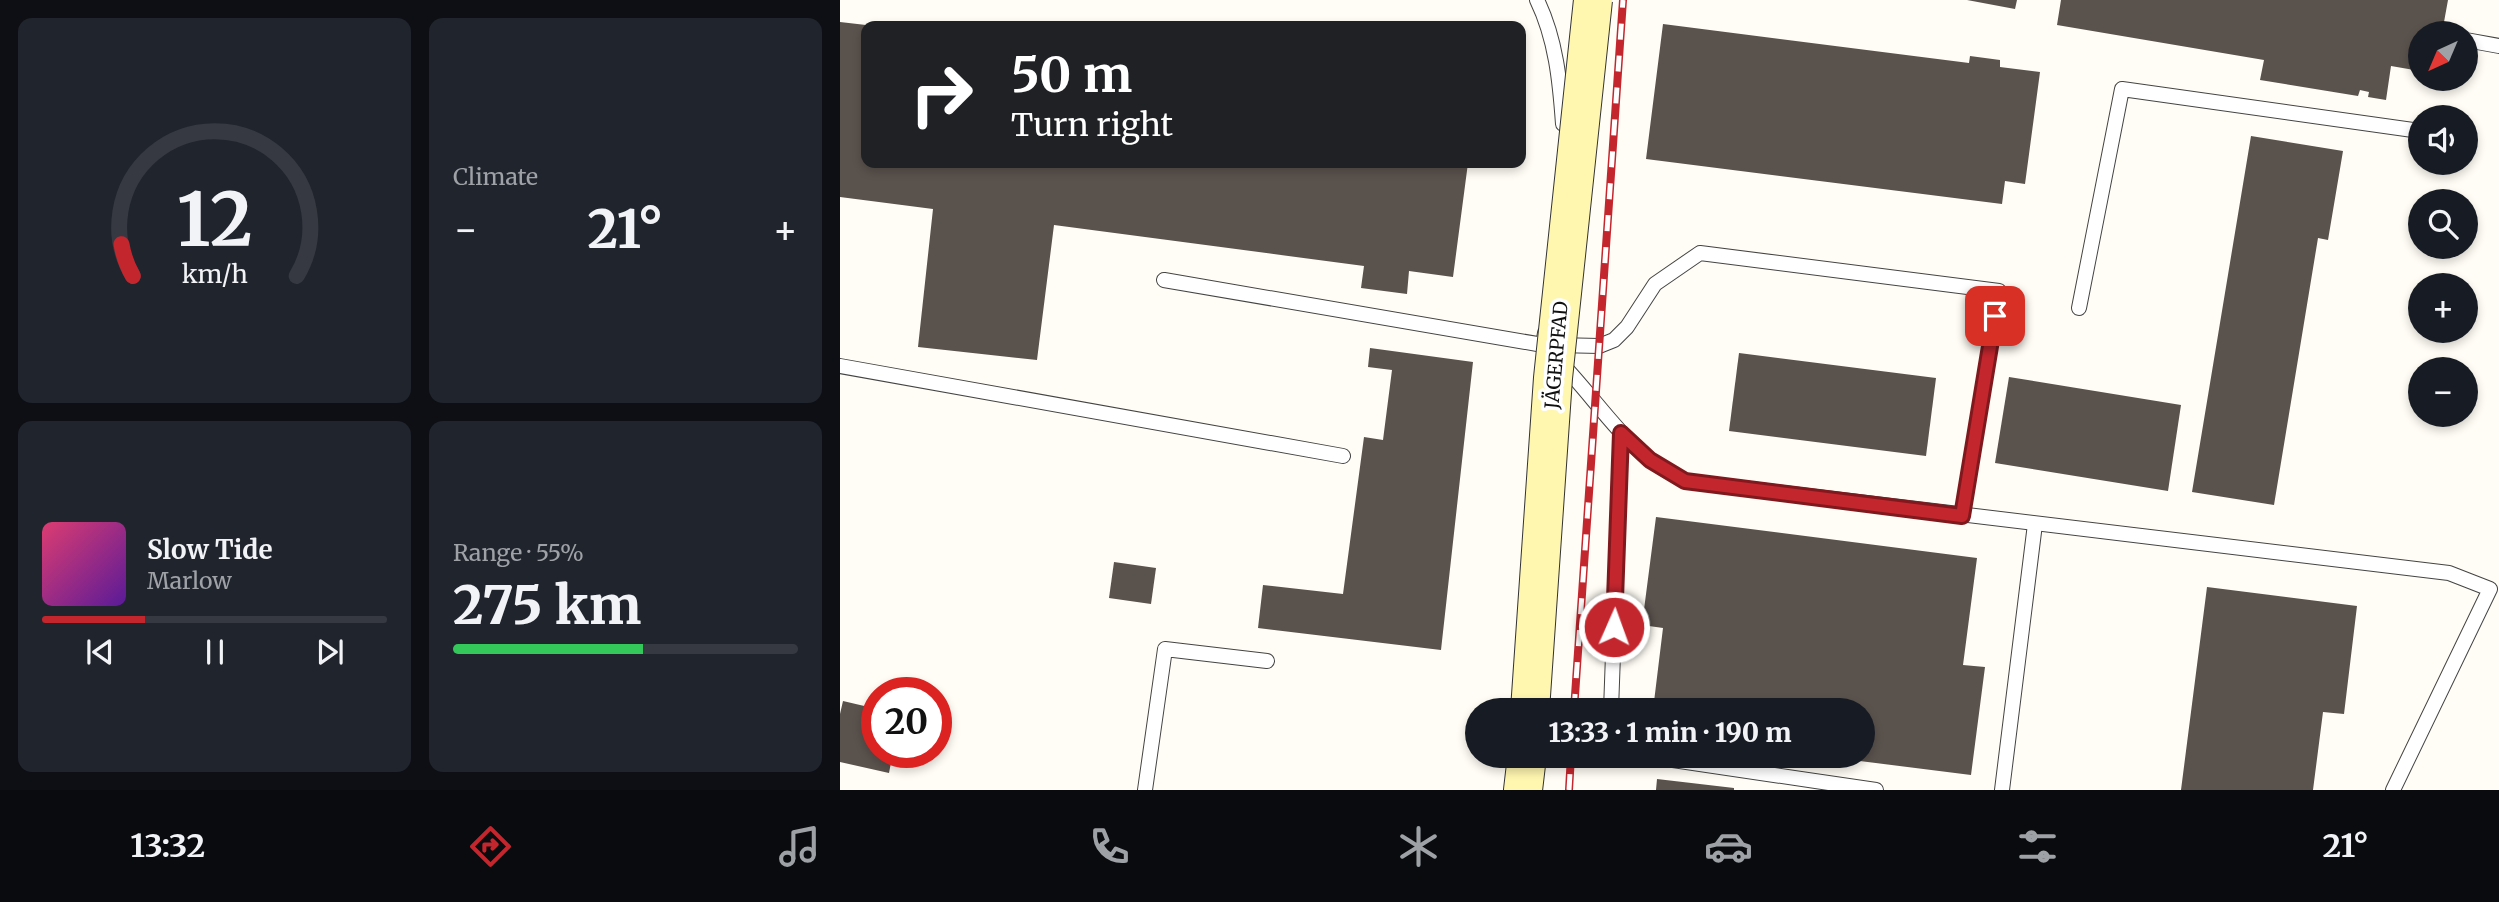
<!DOCTYPE html>
<html lang="en">
<head>
<meta charset="utf-8">
<style>
	:root { --surface:#171b24; --page:#20242c; --text:#f1f3f6; --muted:#9ea1a6; --line:#363941; --accent:#c4262e }
	body { margin:0; font-family:Merriweather,serif; background:var(--page); color:var(--text); height:100vh; display:flex; flex-direction:column; font-size:26px; white-space:nowrap }
	* { box-sizing:border-box; margin:0 }
	p { font-size:23px; color:var(--muted) }
	.icon { flex:none; width:38px; height:38px; fill:none; stroke:currentColor; stroke-width:2; stroke-linecap:round; stroke-linejoin:round }
	.map { position:relative; flex:1; overflow:hidden }
	.drawer { display:flex; flex-direction:column; gap:18px; padding:18px; background:#0d0f14; width:840px }
	.drawer>* { flex:none }
	.hud { position:absolute; left:21px; top:21px; width:665px; height:147px; border-radius:14px; box-shadow:0 4px 10px #0003; background:#202124; color:#fff; overflow:hidden }
	.needle { width:46px; rotate:224deg }
	.controls { position:absolute; left:1568px; top:21px; display:grid; gap:14px }
	.controls a { display:grid; place-items:center; width:70px; height:70px; border-radius:50%; background:var(--surface); box-shadow:0 4px 10px #0003; font-size:35px }
	.speed { position:absolute; left:21px; top:677px; display:flex; gap:14px; font-size:35px; font-weight:700; text-align:center }
	.speed>* { display:grid; place-content:center; width:91px; height:91px; border-radius:50%; background:var(--surface); box-shadow:0 4px 10px #0003; line-height:1 }
	.speed .limit { border:10px solid #d22; background:#fff; color:#111 }
	.pin { position:absolute; display:grid; place-items:center; width:60px; height:60px; color:#fff; margin:-30px; border-radius:14px; box-shadow:0 4px 10px #0006 }
	.me { position:absolute; width:77px; margin:-38px; rotate:2deg; stroke-linejoin:round; filter:drop-shadow(0 0 5px #0008) }
	.turn { display:flex; align-items:center; gap:24px; height:147px; padding:0 35px; font-size:32px }
	.turn .icon { width:91px; height:91px; stroke-width:2.5 }
	.turn b { display:block; font-size:49px; line-height:60px }
	.big { font-size:52px; font-weight:800; line-height:1.1 }
	.drawer .tile { flex:1; display:flex; flex-direction:column; justify-content:center; gap:10px; min-width:0; padding:0 24px; border-radius:14px; background:var(--page) }
	.drawer .dial { align-items:center; gap:0 }
	.dial svg { height:182px; overflow:visible; fill:none; stroke:var(--line); stroke-width:7; stroke-linecap:round; text-anchor:middle }
	.dial text { fill:var(--text); stroke:none }
	.song { display:flex; align-items:center; gap:21px }
	.cover { width:84px; height:84px; border-radius:10px; background:linear-gradient(135deg,hsl(340 70% 55%),hsl(270 70% 35%)) }
	.played { height:7px; border-radius:4px; background:linear-gradient(90deg,var(--accent) 30%,var(--line) 30%) }
	.keys { display:flex; justify-content:space-around; direction:ltr }
	.heat { display:flex; justify-content:space-between; align-items:center; font-size:38px; direction:ltr }
	.charge { height:10px; border-radius:5px; background:linear-gradient(90deg,#34c759 55%,var(--line) 0) }
	.drawer .tiles { flex:1; display:grid; gap:18px; grid-template-columns:repeat(2,1fr) }
	.trip { position:absolute; left:625px; top:698px; width:410px; height:70px; border-radius:35px; background:var(--surface); box-shadow:0 4px 10px #0003; font-weight:800; line-height:70px; text-align:center }
	.tab-bar { display:flex; height:112px; justify-content:space-around; align-items:center; background:#090b0e; color:var(--muted) }
	.tab-bar .icon { width:49px; height:49px }
	.tab-bar .current { color:var(--accent) }
	.tab-bar b { font-size:32px; color:var(--text) }
	main { display:flex; flex:1; min-height:0 }
	.map>svg:first-child { display:block }
	.building { fill:#5a524d }
	.lines { fill:none; stroke-linecap:round; stroke-linejoin:round }
	.service-casing { stroke:#444; stroke-width:16 }
	.secondary-casing { stroke:#333; stroke-width:40 }
	.service { stroke:#fff; stroke-width:14 }
	.secondary { stroke:#fff6b0; stroke-width:38 }
	.rail-casing { stroke:#c4262e; stroke-width:8 }
	.rail { stroke:#fff; stroke-width:5; stroke-dasharray:16; stroke-linecap:butt }
	.secondary-bridge-casing { stroke:#333; stroke-width:40; stroke-linecap:butt }
	.secondary-bridge { stroke:#fff6b0; stroke-width:38 }
	.route-casing { stroke:#7f191e; stroke-width:18 }
	.route { stroke:#c4262e; stroke-width:12 }
	.labels { text-anchor:middle; stroke-width:7; stroke-linejoin:round; paint-order:stroke }
	.street-label { font-size:19px; fill:#111; stroke:#fff }
</style>
</head>
<body>
<main>
<section class="drawer">
<div class="tiles">
<div class="tile dial"><svg viewBox="0 0 100 80">
<path d="M14 69A42 42 0 1 1 86 69"/>
<path d="M14 69A42 42 0 0 1 9 55" stroke="#c4262e"/>
<text x="50" y="56" font-size="32" font-weight="700">12</text>
<text x="50" y="72" font-size="11">km/h</text>
</svg></div>
<div class="tile"><p>Climate</p>
<div class="heat"><a>−</a><b class="big">21°</b><a>+</a></div>
</div>
<div class="tile">
<div class="song"><i class="cover"></i><div><b>Slow Tide</b><p>Marlow</p></div></div>
<div class="played"></div>
<div class="keys"><svg class="icon" aria-label="previous" viewBox="0 0 24 24"><path d="M18 5L8 12l10 7zM5 5v14"/></svg><svg class="icon" aria-label="pause" viewBox="0 0 24 24"><path d="M8 5v14M16 5v14"/></svg><svg class="icon" aria-label="next" viewBox="0 0 24 24"><path d="M6 5l10 7-10 7zM19 5v14"/></svg></div>
</div>
<div class="tile"><p>Range · 55%</p><b class="big">275 km</b><div class="charge"></div></div>
</div>
</section>
<div class="map">
<svg width="1659" height="790" viewBox="0 0 1659 790">
	<rect width="100%" height="100%" fill="#fffdf5"/>
	<g class="building">
		<path d="M1127,0H1177L1175,9Z"/>
		<path d="M1221,0H1608L1602,33H1580V71L1551,66L1546,100L1528,97L1529,92L1520,90L1518,96L1420,80L1424,60L1217,25Z"/>
		<path d="M0,22L26,25V163H628L613,277L569,271L567,294L521,288L524,266L214,225L197,360L78,347L93,209L0,197Z"/>
		<path d="M823,24L1129,63L1130,56L1160,60V67L1200,72L1185,184L1165,181L1162,204L806,159Z"/>
		<path d="M1411,136L1503,151L1488,240L1478,238L1434,505L1352,492Z"/>
		<path d="M530,348L633,362L601,650L418,628L423,585L503,594L524,437L543,440L552,370L528,367Z"/>
		<path d="M899,353L1096,378L1086,456L889,431Z"/>
		<path d="M1169,377L1341,405L1328,491L1155,463Z"/>
		<path d="M816,517L1137,558L1123,665L1145,667L1131,775L996,758L1022,756V710H813L823,628L802,625Z"/>
		<path d="M274,562L316,568L311,604L269,598Z"/>
		<path d="M1367,587L1517,606L1504,714L1483,712L1473,790H1341Z"/>
		<path d="M3,701L37,709V752H53L49,773L0,762V714Z"/>
		<path d="M817,779L894,788V790H816Z"/>
	</g>
	<g class="lines">
		<defs>
			<g id="service">
				<path d="M697,0C716,39 720,82 723,124"/>
				<path d="M1626,40L1659,46"/>
				<path d="M324,280L703,345L705,333"/>
				<path d="M1239,308L1282,89L1580,131"/>
				<path d="M717,345L759,346L774,340L787,327L815,284L860,253L1159,291L1122,516"/>
				<path d="M720,362C750,393 775,431 808,458C819,467 833,474 845,481L1609,573L1650,589L1553,790"/>
				<path d="M0,366L503,456"/>
				<path d="M771,710L781,433"/>
				<path d="M806,756L1036,790"/>
				<path d="M305,790L325,649L427,661"/>
				<path d="M1162,790L1195,524"/>
			</g>
			<path id="secondary" d="M683,790L687,756"/>
		</defs>
		<use href="#service" class="service-casing"/>
		<use href="#secondary" class="secondary-casing"/>
		<use href="#service" class="service"/>
		<use href="#secondary" class="secondary"/>
		<defs>
			<g id="rail">
				<path d="M734,710L783,0"/>
				<path d="M729,790L731,756"/>
			</g>
		</defs>
		<use href="#rail" class="rail-casing"/>
		<use href="#rail" class="rail"/>
		<defs>
			<path id="secondary-bridge" d="M690,710L713,378L753,0"/>
		</defs>
		<use href="#secondary-bridge" class="secondary-bridge-casing"/>
		<use href="#secondary-bridge" class="secondary-bridge"/>
	</g>
	<g class="lines">
		<defs>
			<path id="route" d="M774,627L781,433L810,460L845,481L1122,516L1155,316"/>
		</defs>
		<use href="#route" class="route-casing"/>
		<use href="#route" class="route"/>
	</g>
	<g class="labels">
		<g class="street-label">
			<text transform="translate(716 355) rotate(-85)" y="7">JÄGERPFAD</text>
		</g>
	</g>
</svg>
<div class="controls">
<a><svg class="needle" viewBox="-14 -14 28 28"><path d="M0-13l5 13h-10z" fill="#e53935"/><path d="M0 13l5-13h-10z" fill="#9ea1a6"/></svg></a>
<a><svg class="icon" aria-label="sound" viewBox="0 0 24 24"><path d="M4 9h4l5-4v14l-5-4H4zM17 9q2 3 0 6"/></svg></a>
<a><svg class="icon" aria-label="search" viewBox="0 0 24 24"><circle cx="10" cy="10" r="6"/><path d="M15 15l6 6"/></svg></a>
<a>+</a>
<a>−</a>
</div>
<div class="speed"><div class="limit">20</div></div>
<div class="pin" style="left:1155px;top:316px;background:#d93025"><svg class="icon" aria-label="arrive" viewBox="0 0 24 24"><path d="M6 21V4h12l-3 4 3 4H6"/></svg></div>
<svg class="me" style="left:774px;top:627px" viewBox="-20 -20 40 40"><circle r="17" fill="#c4262e" stroke="#fff" stroke-width="3"/><path d="M0-11L8 9 0 5-8 9z" fill="#fff"/></svg>
<div class="trip">13:33 · 1 min · 190 m</div>
<div class="hud">
<div class="turn"><svg class="icon" aria-label="right" viewBox="0 0 24 24"><path d="M7 20v-9h11M14 6l5 5-5 5"/></svg><div><b>50 m</b>Turn right</div></div>
</div>
</div>
</main>
<nav class="tab-bar">
<b>13:32</b>
<svg class="icon current" aria-label="directions" viewBox="0 0 24 24"><path d="M12 3l9 9-9 9-9-9zM9 14v-3h6M13 9l2 2-2 2"/></svg>
<svg class="icon" aria-label="music" viewBox="0 0 24 24"><path d="M9 18V5l10-2v13"/><circle cx="6" cy="18" r="3"/><circle cx="16" cy="16" r="3"/></svg>
<svg class="icon" aria-label="phone" viewBox="0 0 24 24"><path d="M5 4h4l2 5-3 2q2 4 5 5l2-3 5 2v4C11 20 4 13 5 4z"/></svg>
<svg class="icon" aria-label="climate" viewBox="0 0 24 24"><path d="M12 3v18M4 7l16 10M4 17L20 7"/></svg>
<svg class="icon" aria-label="car" viewBox="0 0 24 24"><path d="M5 17H2v-5l4-1 3-4h7l3 4 3 1v5h-3M9 17h6M6 11h13"/><circle cx="7" cy="17" r="2"/><circle cx="17" cy="17" r="2"/></svg>
<svg class="icon" aria-label="filters" viewBox="0 0 24 24"><path d="M4 7h16M4 17h16"/><circle cx="9" cy="7" r="2"/><circle cx="15" cy="17" r="2"/></svg>
<b>21°</b>
</nav>
</body>
</html>
